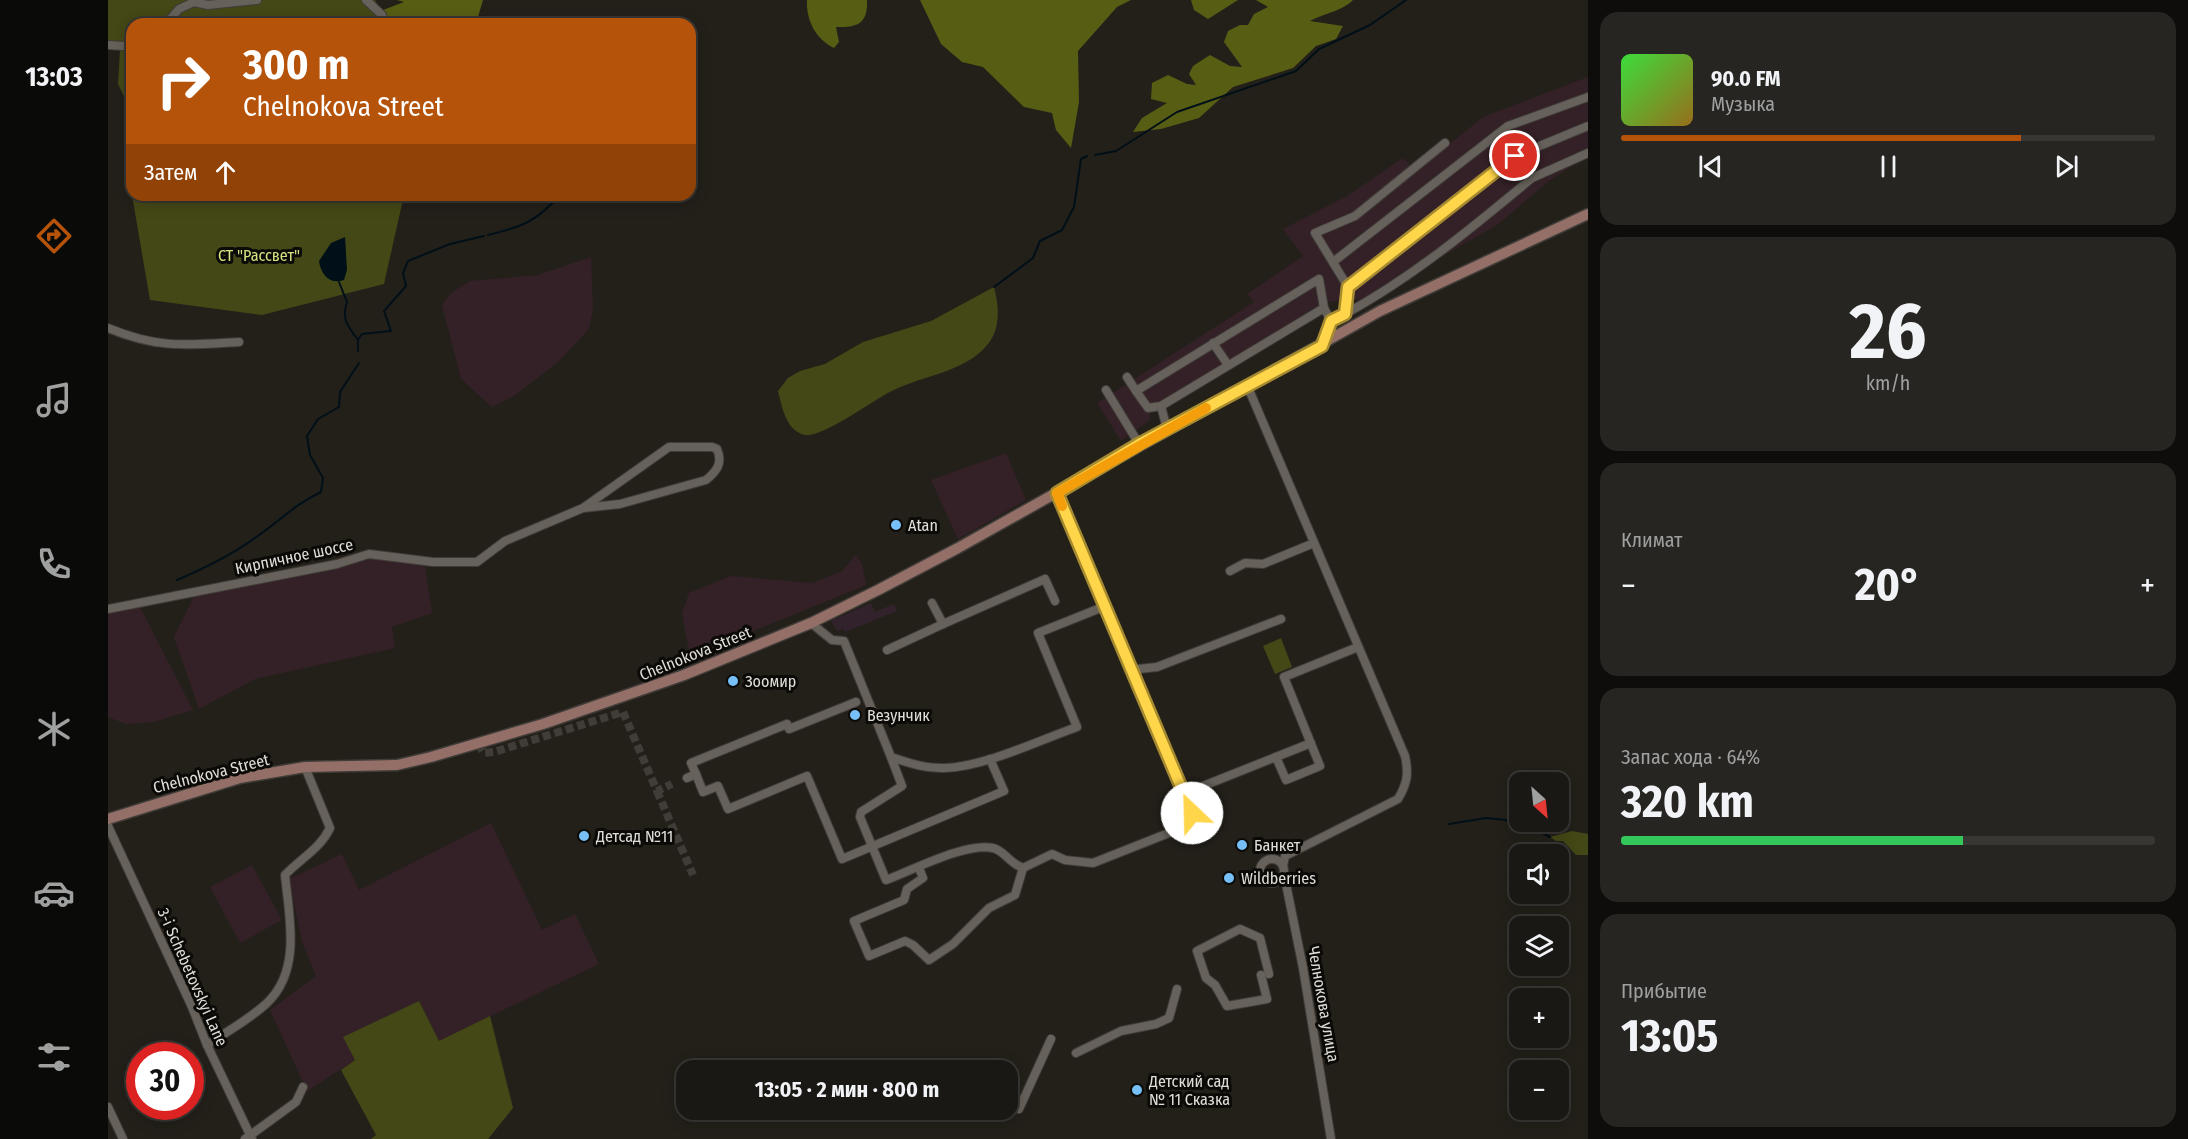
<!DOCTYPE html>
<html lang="ru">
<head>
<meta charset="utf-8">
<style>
	:root { --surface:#1a1814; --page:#272522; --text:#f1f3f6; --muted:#9fa0a0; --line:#383734; --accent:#b45309 }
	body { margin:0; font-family:"Fira Sans Condensed",sans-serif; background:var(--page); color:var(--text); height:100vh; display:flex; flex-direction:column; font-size:22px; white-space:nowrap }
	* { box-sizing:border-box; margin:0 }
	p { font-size:20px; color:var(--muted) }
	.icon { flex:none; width:33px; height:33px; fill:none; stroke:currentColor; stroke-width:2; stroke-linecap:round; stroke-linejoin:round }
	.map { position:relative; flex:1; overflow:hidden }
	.drawer { display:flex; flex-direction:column; gap:12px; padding:12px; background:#0e0d0b; width:600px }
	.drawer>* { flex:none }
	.top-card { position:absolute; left:18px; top:18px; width:570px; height:183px; border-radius:18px; box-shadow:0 3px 15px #0003,0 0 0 2px var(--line); background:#b45309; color:#fff; overflow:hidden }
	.needle { width:39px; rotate:153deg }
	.controls { position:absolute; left:1401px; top:772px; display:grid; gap:12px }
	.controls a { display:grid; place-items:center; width:60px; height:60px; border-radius:12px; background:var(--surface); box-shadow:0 3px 15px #0003,0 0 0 2px var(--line); font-size:30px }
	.speed { position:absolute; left:18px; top:1042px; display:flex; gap:12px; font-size:30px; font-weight:700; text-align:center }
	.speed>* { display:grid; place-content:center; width:78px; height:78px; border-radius:50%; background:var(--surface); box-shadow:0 3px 15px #0003,0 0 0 2px var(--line); line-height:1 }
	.speed .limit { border:9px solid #d22; background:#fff; color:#111 }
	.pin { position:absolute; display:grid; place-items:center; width:51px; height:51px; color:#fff; margin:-26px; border:3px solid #fff; border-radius:50%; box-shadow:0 2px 6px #0007 }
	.me { position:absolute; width:66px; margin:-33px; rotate:336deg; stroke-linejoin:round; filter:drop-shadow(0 0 4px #0008) }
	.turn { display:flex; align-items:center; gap:21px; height:126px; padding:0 18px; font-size:27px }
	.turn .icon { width:78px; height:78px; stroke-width:2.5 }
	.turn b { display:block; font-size:42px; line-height:51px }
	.then { display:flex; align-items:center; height:57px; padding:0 18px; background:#0003; gap:12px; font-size:22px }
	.big { font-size:45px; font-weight:700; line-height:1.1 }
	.drawer .card { flex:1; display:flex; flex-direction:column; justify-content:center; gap:9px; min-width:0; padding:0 21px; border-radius:18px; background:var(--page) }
	.drawer .dial { align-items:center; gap:0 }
	.dial b { font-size:78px; line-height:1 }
	.song { display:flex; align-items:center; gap:18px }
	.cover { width:72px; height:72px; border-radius:9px; background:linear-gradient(135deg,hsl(120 70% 55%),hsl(40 70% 35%)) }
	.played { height:6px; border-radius:3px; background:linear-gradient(90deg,var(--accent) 75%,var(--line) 75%) }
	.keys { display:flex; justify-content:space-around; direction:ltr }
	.heat { display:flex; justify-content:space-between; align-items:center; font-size:33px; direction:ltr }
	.charge { height:9px; border-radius:4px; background:linear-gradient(90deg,#34c759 64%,var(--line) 0) }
	.trip { position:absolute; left:568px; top:1060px; width:342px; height:60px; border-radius:18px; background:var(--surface); box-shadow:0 3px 15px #0003,0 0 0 2px var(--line); font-weight:700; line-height:60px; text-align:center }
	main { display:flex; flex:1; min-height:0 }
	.dock { display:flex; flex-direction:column; width:108px; justify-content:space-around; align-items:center; background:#0a0a08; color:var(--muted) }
	.dock .icon { width:42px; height:42px }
	.dock .current { color:var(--accent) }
	.dock b { font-size:27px; color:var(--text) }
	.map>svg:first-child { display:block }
	.commercial { fill:#32222c }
	.industrial { fill:#342127 }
	.green { fill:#444816 }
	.forest { fill:#585d14 }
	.water { fill:#000f18 }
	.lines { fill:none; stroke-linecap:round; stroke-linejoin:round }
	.stream { stroke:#000f18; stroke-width:2 }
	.minor-tunnel { stroke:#403c37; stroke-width:8; stroke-dasharray:8 4; stroke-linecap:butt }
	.minor-casing { stroke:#403c38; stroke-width:10 }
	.secondary-casing { stroke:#403c38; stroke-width:13 }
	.minor { stroke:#66615a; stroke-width:8 }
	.secondary { stroke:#946f68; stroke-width:10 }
	.route-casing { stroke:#a68a30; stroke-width:15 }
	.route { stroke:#ffd54a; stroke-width:10 }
	.slow { stroke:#f59e0b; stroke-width:10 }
	.poi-dot { fill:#76c0f7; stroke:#0b0a07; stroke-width:2 }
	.labels { text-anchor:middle; stroke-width:6; stroke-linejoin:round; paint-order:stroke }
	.park-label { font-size:16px; fill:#d8e280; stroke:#0b0a07 }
	.poi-label { font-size:16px; fill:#e1deda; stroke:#0b0a07; text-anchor:start }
	.street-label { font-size:16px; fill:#e1deda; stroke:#0b0a07 }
</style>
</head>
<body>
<main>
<nav class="dock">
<b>13:03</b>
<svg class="icon current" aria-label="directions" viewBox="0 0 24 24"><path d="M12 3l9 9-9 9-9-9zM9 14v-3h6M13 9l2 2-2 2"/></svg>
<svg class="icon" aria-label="music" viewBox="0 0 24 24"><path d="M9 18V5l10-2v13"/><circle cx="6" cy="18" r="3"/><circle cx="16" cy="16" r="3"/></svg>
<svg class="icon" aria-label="phone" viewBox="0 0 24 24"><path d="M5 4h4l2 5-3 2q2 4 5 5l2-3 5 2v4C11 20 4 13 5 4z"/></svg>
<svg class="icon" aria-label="climate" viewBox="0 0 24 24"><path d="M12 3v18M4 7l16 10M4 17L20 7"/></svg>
<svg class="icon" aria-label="car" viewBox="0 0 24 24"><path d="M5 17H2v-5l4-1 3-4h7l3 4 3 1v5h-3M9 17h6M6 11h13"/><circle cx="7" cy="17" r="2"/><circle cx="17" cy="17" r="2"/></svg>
<svg class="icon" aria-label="filters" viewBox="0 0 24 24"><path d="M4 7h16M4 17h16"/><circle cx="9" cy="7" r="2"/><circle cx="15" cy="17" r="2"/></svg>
</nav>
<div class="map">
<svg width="1480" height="1139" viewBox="0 0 1480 1139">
	<rect width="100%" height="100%" fill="#23201a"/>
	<path class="commercial" d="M763,603L767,612L786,604L789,611L737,632L735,629L729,631L723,621Z"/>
	<g class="industrial">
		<path d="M1480,77V156L1441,181L1389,225L1260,299L1216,302L1042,410V420L1013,441L989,403L1146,302L1139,294L1195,256L1175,229L1239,196L1295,158L1308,171L1375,117Z"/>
		<path d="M483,257L485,309L481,329L450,362L406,396L384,407L353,379L334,305L343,293L362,281L430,275Z"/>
		<path d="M898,453L918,500L850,539L823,480Z"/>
		<path d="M748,555L754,564L758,585L582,657L574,613L581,593L623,576L704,583L734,571Z"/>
		<path d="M264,558L317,566L324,613L284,627L287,648L147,679L91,709L66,637L87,594L216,570Z"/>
		<path d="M32,607L85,710L46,722L18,724L0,717V613Z"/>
		<path d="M383,823L434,930L467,914L491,964L331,1041L311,1001L236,1037L247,1060L199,1091L162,1010L208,976L194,942L181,879L234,854L251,890Z"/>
		<path d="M144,865L174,920L132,943L102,887Z"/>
	</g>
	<g class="green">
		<path d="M0,0H267L279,24H24V113L10,84L12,50H0Z"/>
		<path d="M24,195H296L276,284L154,315L42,300Z"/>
		<path d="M886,287C891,306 893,328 880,344C856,374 811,375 778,394C762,403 713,438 697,435C678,431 674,407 670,391L680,378L692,371L717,364L755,342L823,321Z"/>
		<path d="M1173,638L1184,667L1167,674L1155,646Z"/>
		<path d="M1464,831L1480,834V855H1468L1455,841H1448L1442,837Z"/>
		<path d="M311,1001L331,1041L382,1016L405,1108L380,1139H263L268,1135L233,1070L247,1060L235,1037Z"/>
	</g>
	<g class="forest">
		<path d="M289,0H375L368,24H283L275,10L296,2Z"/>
		<path d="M699,0H759C760,23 750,28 728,27L731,42L726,48C708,39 698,21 699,0Z"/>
		<path d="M812,0H1023L1009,7L970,51L971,102L963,148L948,130L944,113L916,107L875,67L854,62L833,44Z"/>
		<path d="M1083,0H1130L1100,19L1086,10Z"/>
		<path d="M1148,0H1245C1236,10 1215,14 1202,21L1235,26L1228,39L1208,46L1185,68L1125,87L1091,118L1053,129L1025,132L1034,118L1059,103L1043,99L1044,83L1060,75L1079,84L1088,85L1081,74L1085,66L1102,55L1122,66L1134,67L1116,42L1120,31L1132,25H1140L1146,14L1160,7Z"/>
	</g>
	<path class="water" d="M237,237L239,270L236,280C222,285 213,275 211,261L223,243Z"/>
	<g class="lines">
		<g class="stream">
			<path d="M987,155L1008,151L1069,112L1188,71L1211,49L1262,25L1298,0"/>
			<path d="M380,235C414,227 429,221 452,195"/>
			<path d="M231,282L239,302C233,320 240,326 250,340"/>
			<path d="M886,287L925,258L932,241L954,230L966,207L973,159L979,156"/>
			<path d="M250,351V340L254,334L283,331L276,311L298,286L295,273L300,261L342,244L376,236"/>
			<path d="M69,580C97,568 126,554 151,535C174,519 186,505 213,492L215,478L202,455L199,436L210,419L231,407L232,392L251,363"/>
			<path d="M1341,824L1378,818L1398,820L1405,829L1423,827L1442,837"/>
		</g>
		<g class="minor-tunnel">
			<path d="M370,744L376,753L386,752L515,712L549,791L564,784"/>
			<path d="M549,791L585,875"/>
		</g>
		<defs>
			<g id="minor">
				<path d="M258,0L274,15L277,24"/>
				<path d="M58,24L71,9L86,2L100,5L149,0"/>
				<path d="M246,24H251"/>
				<path d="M0,45L15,46L24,43"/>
				<path d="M1424,178L1480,153"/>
				<path d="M1225,262L1400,126L1480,97"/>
				<path d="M1240,287L1407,156L1480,126"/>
				<path d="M1216,308L1053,406L1040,408L1028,391L1211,279L1216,308L1223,321"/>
				<path d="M1237,314C1305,277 1365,227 1424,178L1392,133"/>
				<path d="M0,328C50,349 79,345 131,342"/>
				<path d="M1105,343L1120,365"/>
				<path d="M1214,346L1223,321L1237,314L1240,287L1207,233L1247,216L1337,143"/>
				<path d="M1019,377L1028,391"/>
				<path d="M1139,385L1297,756C1301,774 1299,784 1290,799L1177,856L1175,866"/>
				<path d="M998,390L1031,444"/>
				<path d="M1053,406L1059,429"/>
				<path d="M1122,571L1137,563L1155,564L1206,543"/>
				<path d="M824,603L835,624L937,579L947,601"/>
				<path d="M0,609L229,564L261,554L325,562H369L397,541L475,508L561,447H604L609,449C615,463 609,471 598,480L512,504L475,508"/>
				<path d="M703,623L724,640L736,641L783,757C801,763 818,769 837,768C876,767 932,740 969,727L930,633L995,607"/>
				<path d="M779,650L835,624"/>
				<path d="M1021,670L1049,667L1173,619"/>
				<path d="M783,757L794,786L753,812L752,817L778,880C805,870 858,842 885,848C897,851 901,863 915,868"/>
				<path d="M1168,757L1178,780L1212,766L1176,677L1250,647"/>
				<path d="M588,774L583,763L679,724L681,729L748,702"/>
				<path d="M579,778L588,774L595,792L610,786L620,809L699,776L734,859L896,791L882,759"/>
				<path d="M1075,794L1203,743"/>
				<path d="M0,826L84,1007L99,1045L144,1139"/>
				<circle cx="1164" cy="871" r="12"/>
				<path d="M811,868L815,878L799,889L796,900L746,921L761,956L797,941L805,945L821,960L845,944L881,908L907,895L915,868L944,854L957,860L985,863L1081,825L1084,813L949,493"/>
				<path d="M1176,874L1195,968L1223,1139"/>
				<path d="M1153,975L1159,999L1119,1006L1107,985L1098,978L1089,951L1132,929L1152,938L1161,974"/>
				<path d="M99,1045C118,1032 142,1019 159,1003C194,970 181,916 177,875C193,858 212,849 222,828L197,767"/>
				<path d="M968,1053L1013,1031L1048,1024L1061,1018L1069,989"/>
				<path d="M0,1107L15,1139"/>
				<path d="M911,1109L943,1039"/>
				<path d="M137,1139L188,1102L195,1087"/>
			</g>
			<path id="secondary" d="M0,819L132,778L197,767L289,765L323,757L435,724L576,675L703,623L770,590L850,548L1272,311L1480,214"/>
		</defs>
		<use href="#minor" class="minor-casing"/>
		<use href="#secondary" class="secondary-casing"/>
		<use href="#minor" class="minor"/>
		<use href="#secondary" class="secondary"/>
	</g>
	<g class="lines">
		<defs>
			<path id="route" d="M1084,813L949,493L1031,444L1214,346L1223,321L1237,314L1240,287L1407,156"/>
		</defs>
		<use href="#route" class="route-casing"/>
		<use href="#route" class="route"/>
		<path class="slow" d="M954,506L949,493L1098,408"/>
	</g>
	<g class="poi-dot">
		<circle cx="788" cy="525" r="6"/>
		<circle cx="625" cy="681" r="6"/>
		<circle cx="747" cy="715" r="6"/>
		<circle cx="476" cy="836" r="6"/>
		<circle cx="1134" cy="845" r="6"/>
		<circle cx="1121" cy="878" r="6"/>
		<circle cx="1029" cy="1090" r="6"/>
	</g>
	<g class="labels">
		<g class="park-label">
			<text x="151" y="261">СТ "Рассвет"</text>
		</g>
		<g class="poi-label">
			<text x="800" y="531">Atan</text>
			<text x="637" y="687">Зоомир</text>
			<text x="759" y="721">Везунчик</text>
			<text x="488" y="842">Детсад №11</text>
			<text x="1146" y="851">Банкет</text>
			<text x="1133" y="884">Wildberries</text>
			<text x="1041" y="1087">Детский сад<tspan x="1041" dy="18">№ 11 Сказка</tspan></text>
		</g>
		<g class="street-label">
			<text transform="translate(186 556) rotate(-12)" y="6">Кирпичное шоссе</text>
			<text transform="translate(587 653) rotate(-22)" y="6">Chelnokova Street</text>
			<text transform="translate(103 773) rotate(-14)" y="6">Chelnokova Street</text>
			<text transform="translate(85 977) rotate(66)" y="6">3-i Schebetovskyi Lane</text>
			<text transform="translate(1216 1004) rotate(80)" y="6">Челнокова улица</text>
		</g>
	</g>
</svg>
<div class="controls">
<a><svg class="needle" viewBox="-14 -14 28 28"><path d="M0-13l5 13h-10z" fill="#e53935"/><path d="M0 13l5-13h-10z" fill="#9fa0a0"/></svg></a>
<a><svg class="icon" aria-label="sound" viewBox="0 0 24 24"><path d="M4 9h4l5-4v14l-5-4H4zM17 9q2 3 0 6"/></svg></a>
<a><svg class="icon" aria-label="layers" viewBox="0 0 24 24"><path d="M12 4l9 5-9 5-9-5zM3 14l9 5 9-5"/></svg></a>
<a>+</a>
<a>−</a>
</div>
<div class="speed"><div class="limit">30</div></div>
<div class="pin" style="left:1407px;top:156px;background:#d93025"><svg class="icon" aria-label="arrive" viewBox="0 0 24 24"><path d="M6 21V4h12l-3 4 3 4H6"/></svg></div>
<svg class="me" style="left:1084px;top:813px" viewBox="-20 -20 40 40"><circle r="19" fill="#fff"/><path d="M0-13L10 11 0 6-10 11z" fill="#ffd54a"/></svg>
<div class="trip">13:05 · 2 мин · 800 m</div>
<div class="top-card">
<div class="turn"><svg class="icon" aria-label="right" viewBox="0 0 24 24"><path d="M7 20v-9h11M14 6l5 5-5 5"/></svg><div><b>300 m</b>Chelnokova Street</div></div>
<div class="then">Затем<svg class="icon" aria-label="ahead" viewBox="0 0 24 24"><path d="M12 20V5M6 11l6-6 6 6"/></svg></div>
</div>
</div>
<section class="drawer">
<div class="card">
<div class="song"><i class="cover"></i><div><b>90.0 FM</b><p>Музыка</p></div></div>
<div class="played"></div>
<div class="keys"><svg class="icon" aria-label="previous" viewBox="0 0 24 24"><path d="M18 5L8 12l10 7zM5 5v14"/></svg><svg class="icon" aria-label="pause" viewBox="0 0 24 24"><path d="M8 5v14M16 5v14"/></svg><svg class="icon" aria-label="next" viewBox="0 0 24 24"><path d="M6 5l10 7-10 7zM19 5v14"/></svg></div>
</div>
<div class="card dial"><b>26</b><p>km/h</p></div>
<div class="card"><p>Климат</p>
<div class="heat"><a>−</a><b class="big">20°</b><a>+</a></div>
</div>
<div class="card"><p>Запас хода · 64%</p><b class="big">320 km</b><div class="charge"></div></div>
<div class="card"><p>Прибытие</p><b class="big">13:05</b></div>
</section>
</main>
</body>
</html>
